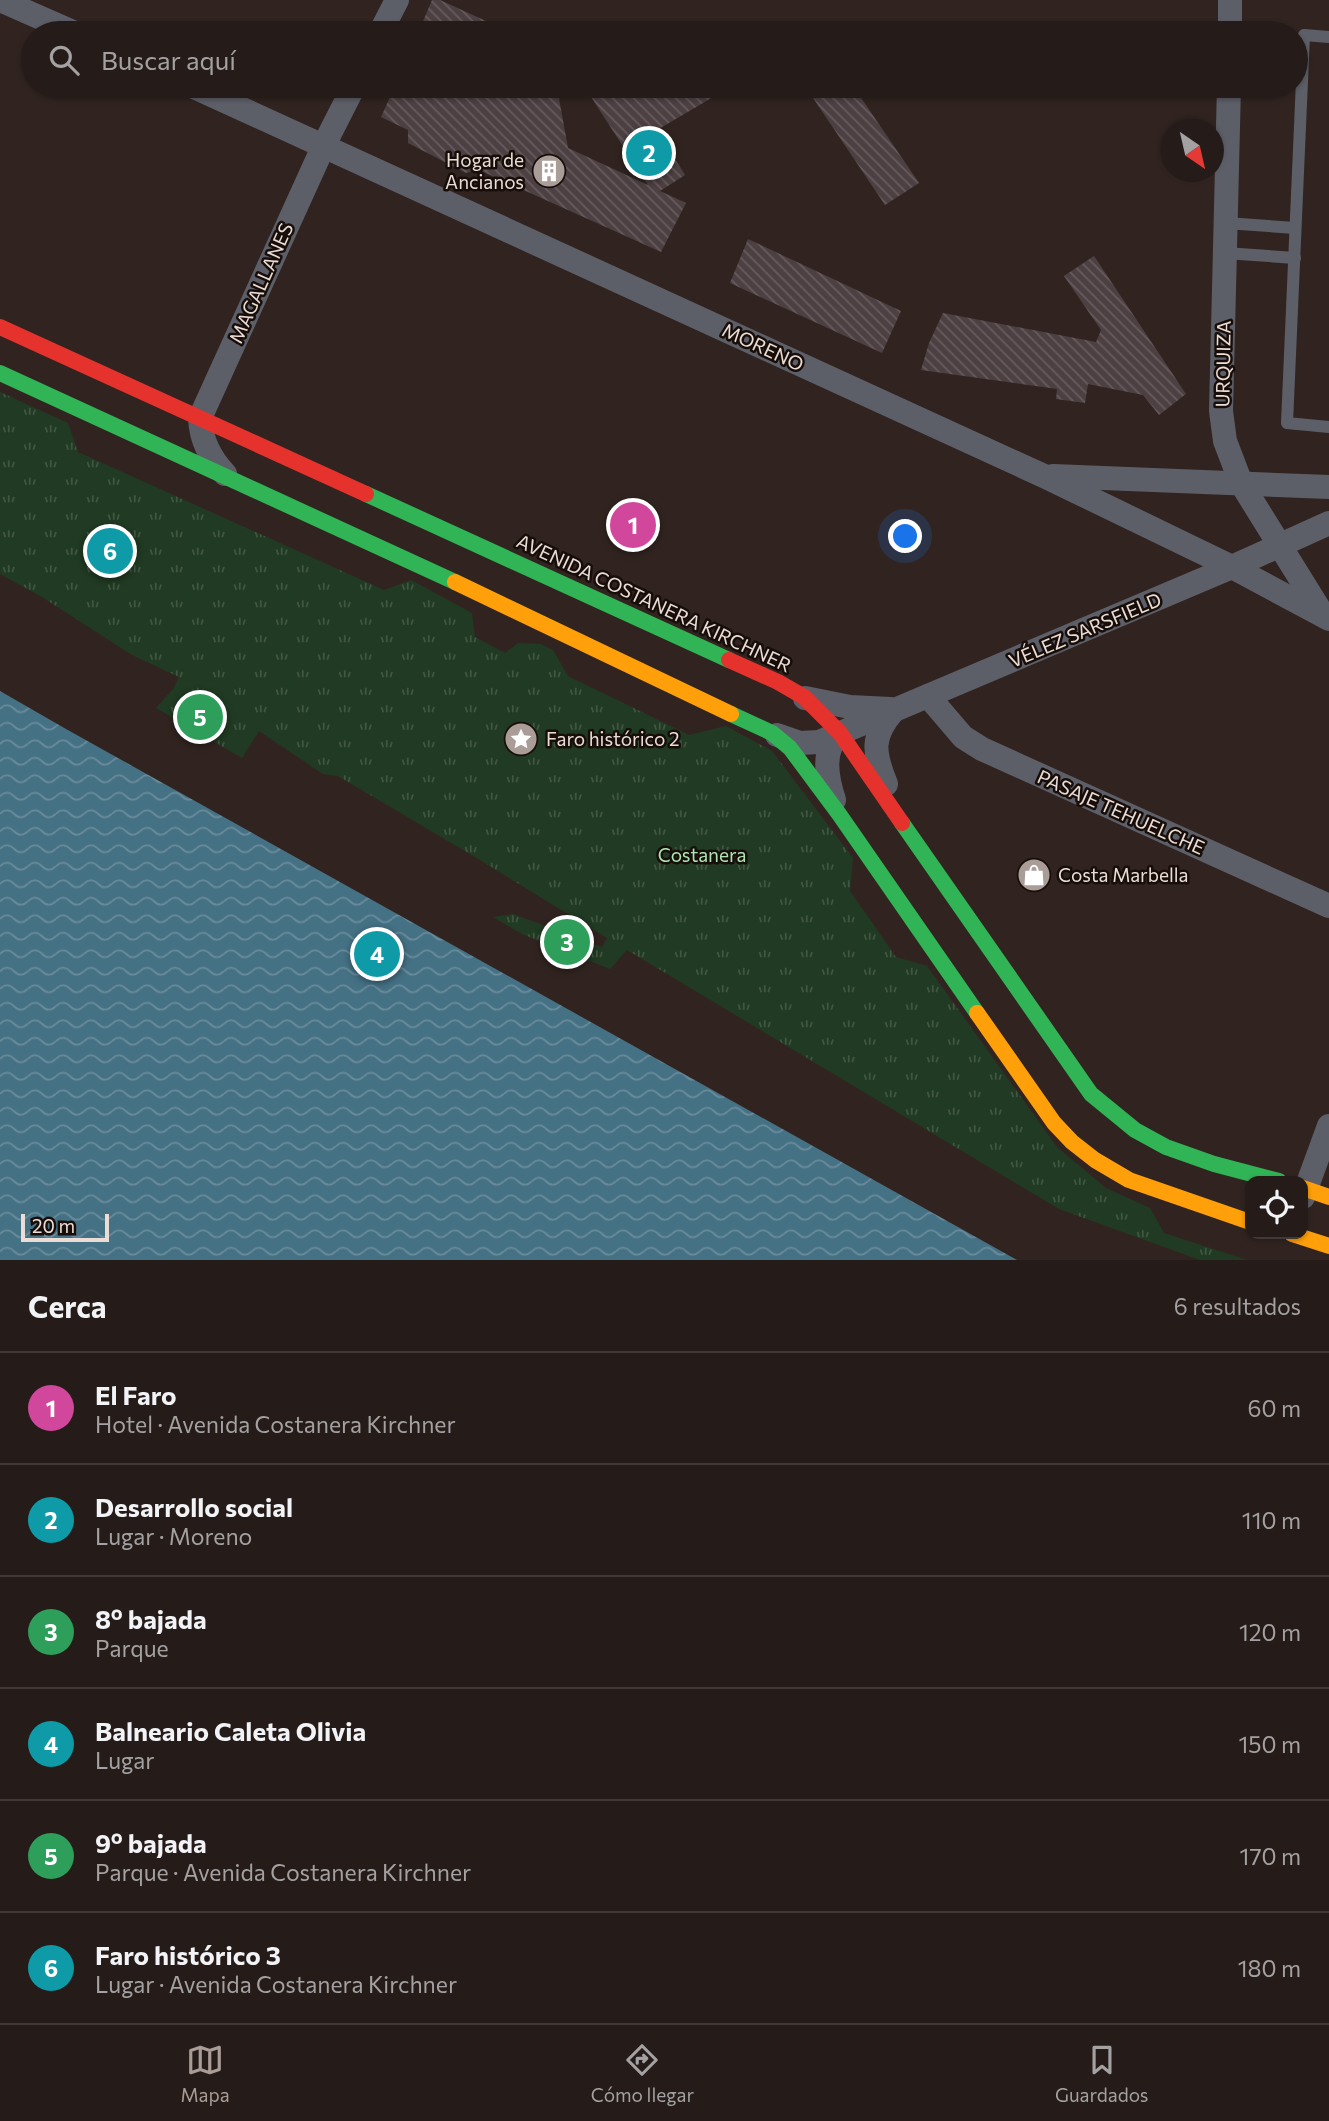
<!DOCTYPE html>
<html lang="es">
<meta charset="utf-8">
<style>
:root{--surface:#251b18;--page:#2d2421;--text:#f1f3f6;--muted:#a3a1a2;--line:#423937;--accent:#aa9c96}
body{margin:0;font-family:Commissioner,sans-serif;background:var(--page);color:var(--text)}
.controls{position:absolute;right:21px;bottom:21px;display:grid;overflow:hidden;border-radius:14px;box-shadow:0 2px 5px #0004}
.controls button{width:63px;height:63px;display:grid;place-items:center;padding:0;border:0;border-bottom:2px solid var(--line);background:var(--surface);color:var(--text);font:35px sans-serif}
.compass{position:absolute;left:1161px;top:119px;width:63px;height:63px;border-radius:50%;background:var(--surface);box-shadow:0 2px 5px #0004;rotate:146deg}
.scale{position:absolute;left:21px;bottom:18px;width:88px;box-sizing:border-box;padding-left:7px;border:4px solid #ebdcd6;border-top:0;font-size:19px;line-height:24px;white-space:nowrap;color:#ebdcd6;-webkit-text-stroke:5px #170e0a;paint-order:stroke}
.you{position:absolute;left:906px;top:537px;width:24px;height:24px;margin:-18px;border:5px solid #fff;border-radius:50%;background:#1a73e8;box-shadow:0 0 0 10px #1a73e833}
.badge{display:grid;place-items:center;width:46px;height:46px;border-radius:50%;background:var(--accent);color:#fff;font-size:23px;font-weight:700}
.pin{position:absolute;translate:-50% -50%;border:4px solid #fff;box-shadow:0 2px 7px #0006}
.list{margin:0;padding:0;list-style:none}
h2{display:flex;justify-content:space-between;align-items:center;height:91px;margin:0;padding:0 28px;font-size:30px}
h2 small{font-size:23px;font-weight:400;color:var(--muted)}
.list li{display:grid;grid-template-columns:46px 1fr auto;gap:21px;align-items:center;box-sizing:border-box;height:112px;padding:0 28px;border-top:2px solid var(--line)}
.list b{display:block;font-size:26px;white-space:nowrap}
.list p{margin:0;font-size:23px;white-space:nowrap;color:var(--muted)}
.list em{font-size:23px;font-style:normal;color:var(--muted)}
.icon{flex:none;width:38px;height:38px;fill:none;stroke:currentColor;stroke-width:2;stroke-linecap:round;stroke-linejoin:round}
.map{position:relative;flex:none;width:1329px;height:1260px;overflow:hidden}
.search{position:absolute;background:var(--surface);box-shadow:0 2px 5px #0004;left:21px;right:21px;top:21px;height:77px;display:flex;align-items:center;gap:18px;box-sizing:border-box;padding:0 24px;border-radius:38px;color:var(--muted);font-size:26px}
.sheet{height:763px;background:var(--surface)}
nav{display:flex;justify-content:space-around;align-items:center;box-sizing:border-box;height:98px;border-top:2px solid var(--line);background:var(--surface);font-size:19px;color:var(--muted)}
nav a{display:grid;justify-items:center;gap:4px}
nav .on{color:var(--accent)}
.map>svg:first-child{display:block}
.park{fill:url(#park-tufts)}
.water{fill:url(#water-waves)}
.building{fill:url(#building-back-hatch)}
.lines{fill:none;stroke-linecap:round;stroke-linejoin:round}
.lane{stroke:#5d5f68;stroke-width:12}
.street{stroke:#5d5f68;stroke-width:24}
.fast{stroke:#30b455;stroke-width:16}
.slow{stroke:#ff9f0a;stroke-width:16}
.jam{stroke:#e5322d;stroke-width:16}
.labels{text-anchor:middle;stroke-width:5;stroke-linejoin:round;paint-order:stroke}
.poi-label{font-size:19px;fill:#ebdcd6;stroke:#170e0a;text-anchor:start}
.street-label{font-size:19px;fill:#ebdcd6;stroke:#170e0a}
.park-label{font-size:19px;fill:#abe6b2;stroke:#170e0a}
</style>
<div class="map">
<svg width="1329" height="1260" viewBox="0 0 1329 1260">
<defs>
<pattern id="park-tufts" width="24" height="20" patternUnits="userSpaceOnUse" patternTransform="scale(1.75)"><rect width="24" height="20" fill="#203a23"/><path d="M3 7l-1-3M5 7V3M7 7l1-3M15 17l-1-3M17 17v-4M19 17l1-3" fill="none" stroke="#415642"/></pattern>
<pattern id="water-waves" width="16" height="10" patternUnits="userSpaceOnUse" patternTransform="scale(1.75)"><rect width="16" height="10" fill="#457185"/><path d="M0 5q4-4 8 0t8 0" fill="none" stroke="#698b9b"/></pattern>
<pattern id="building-back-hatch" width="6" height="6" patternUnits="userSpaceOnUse" patternTransform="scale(1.75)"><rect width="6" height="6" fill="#4d4043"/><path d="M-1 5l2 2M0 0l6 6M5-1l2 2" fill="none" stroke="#675b5d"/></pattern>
</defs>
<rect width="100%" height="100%" fill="#312420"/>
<polygon class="park" points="0,392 68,423 78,452 384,590 411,580 472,613 475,637 505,653 518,643 541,644 553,650 568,676 689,735 726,726 772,751 853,858 850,891 896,957 927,966 1057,1147 1106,1188 1150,1208 1164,1233 1247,1260 1200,1260 1059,1209 627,950 610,969 522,934 493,917 513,914 602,947 607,938 480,860 338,776 323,774 259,731 242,758 156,708 173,689 179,677 132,655 42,597 0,574"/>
<polygon class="water" points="0,691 66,729 1017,1260 0,1260"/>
<g class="building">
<polygon points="432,0 440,0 486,21 481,27 494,33 418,33"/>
<polygon points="725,22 731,33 707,33"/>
<polygon points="395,86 561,86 558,93 568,148 648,185 584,86 630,86 638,98 659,86 732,86 657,130 685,175 660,191 686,203 661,252 477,169 466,173 408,143 408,130 381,117"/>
<polygon points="805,86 853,86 919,183 885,205"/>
<polygon points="748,239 901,311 882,353 730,283"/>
<polygon points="1094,256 1186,394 1159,415 1143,395 1088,384 1085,403 1056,399 1057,389 921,370 929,343 943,313 1096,342 1101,330 1064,276"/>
</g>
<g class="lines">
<g class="lane">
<polyline points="1329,37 1304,35 1287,423 1329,427"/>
<polyline points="1226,223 1295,228"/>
<polyline points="1225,253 1295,258"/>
</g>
<g class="street">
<polyline points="0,0 75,33"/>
<polyline points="380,33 397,0"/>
<polyline points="1230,33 1230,0"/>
<polyline points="192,86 1044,476 1232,567 1329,619"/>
<polyline points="1229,86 1221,411 1225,441 1241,483 1323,615"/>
<path d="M225 474C210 458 201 441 200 418L324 145 354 86"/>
<polyline points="1053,476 1329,487"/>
<polyline points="928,696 963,737 982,749 1329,906"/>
<polyline points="805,698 850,707 890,709"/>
<polyline points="777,735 800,743 819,742 1232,567 1329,523"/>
<path d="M886 784C873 752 871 736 894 710"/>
<path d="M834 800C827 778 821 750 840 733"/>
<polyline points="1303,1197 1329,1126"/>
</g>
<g class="fast">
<polyline points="0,373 455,582"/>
<polyline points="366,494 729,660"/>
<polyline points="731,714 772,733 790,748 839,814 977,1013"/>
<polyline points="902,823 1091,1094 1135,1130 1166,1147 1214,1164 1279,1181"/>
</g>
<g class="slow">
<polyline points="455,582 731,714"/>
<polyline points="977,1013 1054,1123 1072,1142 1095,1160 1129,1180 1250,1222"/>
<polyline points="1303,1188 1329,1197"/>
<polyline points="1292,1234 1329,1246"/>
</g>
<g class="jam">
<polyline points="0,327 366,494"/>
<polyline points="729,660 778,682 804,697 840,733 902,823"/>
</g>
</g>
<defs>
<symbol id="building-disc" viewBox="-11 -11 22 22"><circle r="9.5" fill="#aa9c96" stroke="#170e0a"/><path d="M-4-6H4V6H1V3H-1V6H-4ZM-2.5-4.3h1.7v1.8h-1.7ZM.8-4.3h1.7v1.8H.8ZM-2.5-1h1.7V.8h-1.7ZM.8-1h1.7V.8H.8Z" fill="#fff"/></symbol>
<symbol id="sight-disc" viewBox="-11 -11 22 22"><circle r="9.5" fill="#aa9c96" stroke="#170e0a"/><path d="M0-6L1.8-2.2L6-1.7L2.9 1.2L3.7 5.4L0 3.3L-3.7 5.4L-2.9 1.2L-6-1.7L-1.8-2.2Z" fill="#fff"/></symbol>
<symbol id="shop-disc" viewBox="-11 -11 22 22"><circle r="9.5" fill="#aa9c96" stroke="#170e0a"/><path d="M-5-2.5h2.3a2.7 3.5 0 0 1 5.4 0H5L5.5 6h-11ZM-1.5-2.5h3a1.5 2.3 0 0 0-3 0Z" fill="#fff"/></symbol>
</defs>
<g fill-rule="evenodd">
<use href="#building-disc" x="530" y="152" width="38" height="38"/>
<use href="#sight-disc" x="502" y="720" width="38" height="38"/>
<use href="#shop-disc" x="1015" y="856" width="38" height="38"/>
</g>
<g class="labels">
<g class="poi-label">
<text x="524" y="167" text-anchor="end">Hogar de<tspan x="524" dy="22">Ancianos</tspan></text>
<text x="546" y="746">Faro histórico 2</text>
<text x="1058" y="882">Costa Marbella</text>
</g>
<g class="street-label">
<text transform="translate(261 283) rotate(-66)" y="7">MAGALLANES</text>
<text transform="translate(763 347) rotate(25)" y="7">MORENO</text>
<text transform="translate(1223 364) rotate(-89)" y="7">URQUIZA</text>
<text transform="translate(654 603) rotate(25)" y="7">AVENIDA COSTANERA KIRCHNER</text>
<text transform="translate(1085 630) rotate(-23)" y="7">VÉLEZ SARSFIELD</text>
<text transform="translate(1121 812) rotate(24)" y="7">PASAJE TEHUELCHE</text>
</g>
<g class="park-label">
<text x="702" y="862">Costanera</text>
</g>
</g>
</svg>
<div class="controls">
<button><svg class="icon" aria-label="locate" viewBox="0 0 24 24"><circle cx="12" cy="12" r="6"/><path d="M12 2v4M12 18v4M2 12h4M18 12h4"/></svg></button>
</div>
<svg class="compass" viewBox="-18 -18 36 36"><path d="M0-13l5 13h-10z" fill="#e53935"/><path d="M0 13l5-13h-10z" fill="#a3a1a2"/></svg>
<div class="scale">20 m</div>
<div class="you"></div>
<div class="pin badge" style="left:633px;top:525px;background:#d1479c">1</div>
<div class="pin badge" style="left:649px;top:153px;background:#0f9aa8">2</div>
<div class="pin badge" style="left:567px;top:942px;background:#2e9e5b">3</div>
<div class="pin badge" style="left:377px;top:954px;background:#0f9aa8">4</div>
<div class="pin badge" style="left:200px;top:717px;background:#2e9e5b">5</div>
<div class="pin badge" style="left:110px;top:551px;background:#0f9aa8">6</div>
<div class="search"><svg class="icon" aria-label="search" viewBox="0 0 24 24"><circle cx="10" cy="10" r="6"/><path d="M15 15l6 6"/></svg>Buscar aquí</div>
</div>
<section class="sheet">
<h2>Cerca<small>6 resultados</small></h2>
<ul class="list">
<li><span class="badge" style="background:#d1479c">1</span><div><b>El Faro</b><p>Hotel · Avenida Costanera Kirchner</p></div><em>60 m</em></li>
<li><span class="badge" style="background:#0f9aa8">2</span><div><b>Desarrollo social</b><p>Lugar · Moreno</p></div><em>110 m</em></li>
<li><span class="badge" style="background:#2e9e5b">3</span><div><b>8º bajada</b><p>Parque</p></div><em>120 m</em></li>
<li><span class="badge" style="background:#0f9aa8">4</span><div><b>Balneario Caleta Olivia</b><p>Lugar</p></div><em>150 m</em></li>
<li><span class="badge" style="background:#2e9e5b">5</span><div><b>9º bajada</b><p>Parque · Avenida Costanera Kirchner</p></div><em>170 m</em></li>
<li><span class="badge" style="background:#0f9aa8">6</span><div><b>Faro histórico 3</b><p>Lugar · Avenida Costanera Kirchner</p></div><em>180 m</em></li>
</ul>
</section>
<nav>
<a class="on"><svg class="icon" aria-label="map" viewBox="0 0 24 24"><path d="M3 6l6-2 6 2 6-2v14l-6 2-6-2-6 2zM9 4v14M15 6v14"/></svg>Mapa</a>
<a><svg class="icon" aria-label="directions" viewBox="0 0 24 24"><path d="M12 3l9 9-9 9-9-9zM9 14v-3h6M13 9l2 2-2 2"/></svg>Cómo llegar</a>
<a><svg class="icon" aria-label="saved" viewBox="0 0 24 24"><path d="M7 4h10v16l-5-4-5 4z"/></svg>Guardados</a>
</nav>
